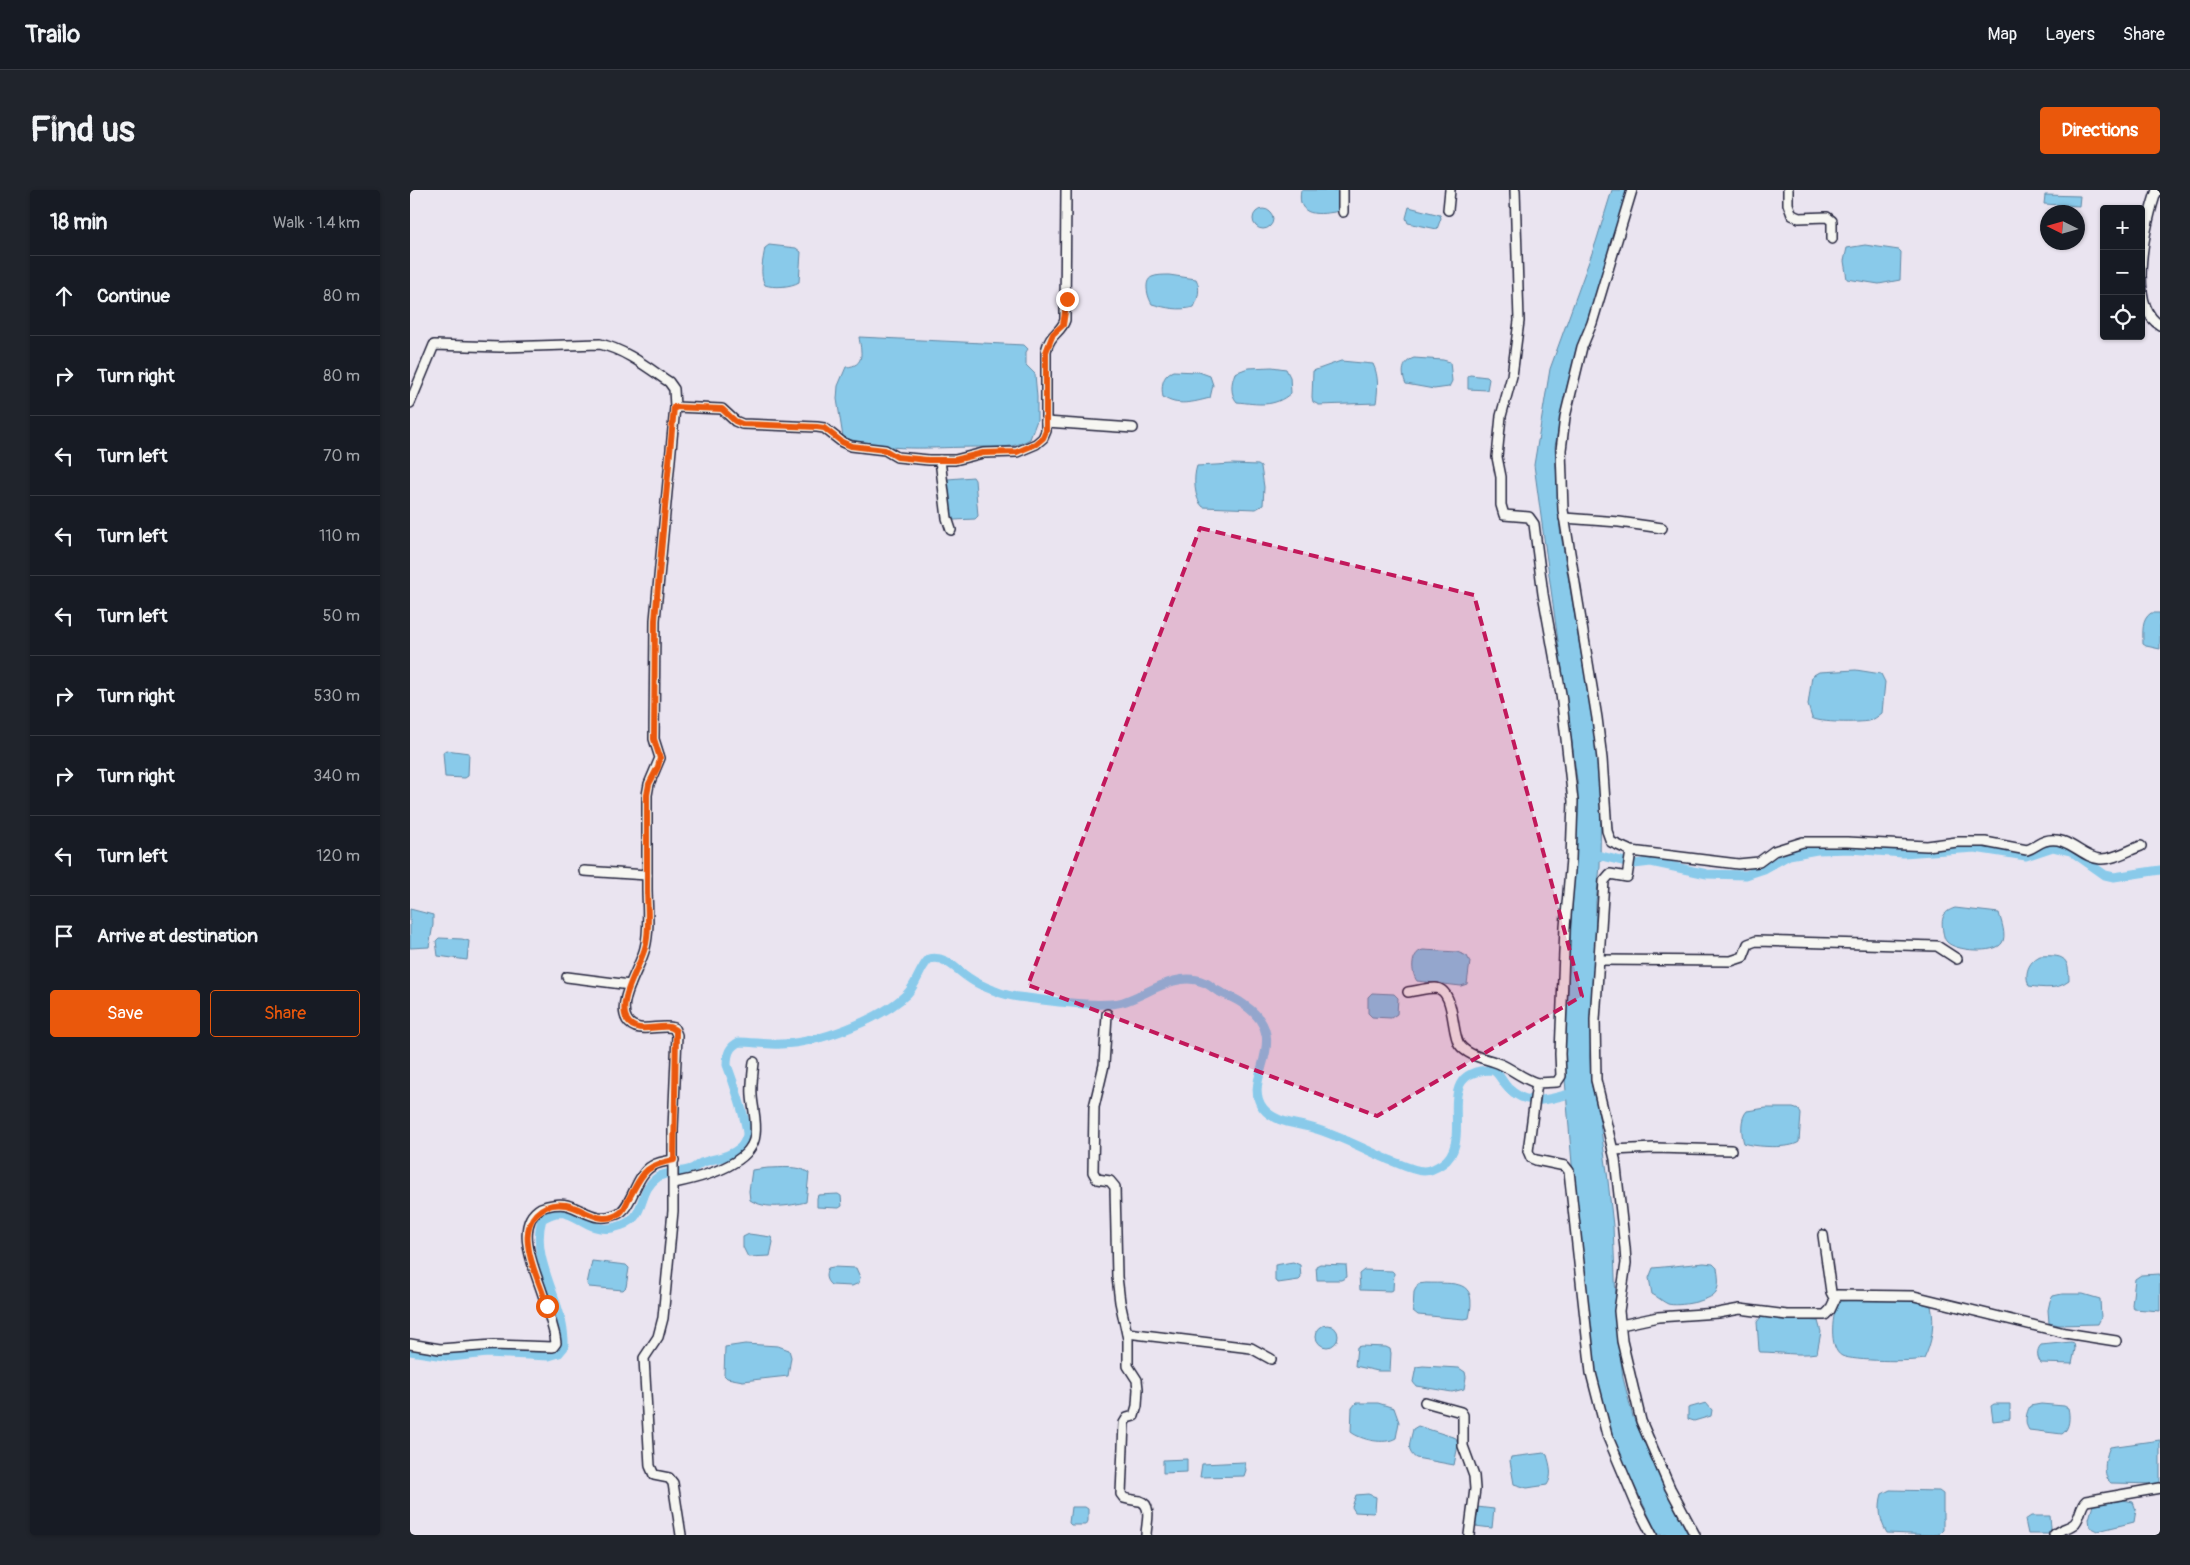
<!DOCTYPE html>
<meta charset="utf-8">
<style>
:root{--surface:#171b24;--page:#20242c;--text:#f1f3f6;--muted:#9ea1a6;--line:#363941;--accent:#ea580c}
body{margin:0;font-family:Pangolin,sans-serif;background:var(--page);color:var(--text)}
.controls{position:absolute;right:15px;top:15px;display:grid;overflow:hidden;border-radius:5px;box-shadow:0 1px 4px #0004}
.controls button{width:45px;height:45px;display:grid;place-items:center;padding:0;border:0;border-bottom:1px solid var(--line);background:var(--surface);color:var(--text);font:25px sans-serif}
.compass{position:absolute;left:1630px;top:15px;width:45px;height:45px;border-radius:50%;background:var(--surface);box-shadow:0 1px 4px #0004;rotate:275deg}
.stop{position:absolute;width:15px;height:15px;margin:-11px;border:4px solid #ea580c;border-radius:50%;background:#fff}
.stop.end{background:#ea580c;border-color:#fff;box-shadow:0 1px 5px #0008}
.list{margin:0;padding:0;list-style:none}
h2{display:flex;justify-content:space-between;align-items:center;height:65px;margin:0;padding:0 20px;font-size:21px}
h2 small{font-size:16px;font-weight:400;color:var(--muted)}
.list li{display:grid;grid-template-columns:32px 1fr auto;gap:15px;align-items:center;box-sizing:border-box;height:80px;padding:0 20px;border-top:1px solid var(--line)}
.list b{display:block;font-size:19px;white-space:nowrap}
.list em{font-size:16px;font-style:normal;color:var(--muted)}
.actions{display:flex;gap:10px;padding:15px 20px}
.actions a{flex:1;padding:11px 0;border:1px solid var(--accent);border-radius:5px;text-align:center;font-size:18px;color:var(--accent)}
.actions .main{background:var(--accent);color:#fff}
.icon{flex:none;width:28px;height:28px;fill:none;stroke:currentColor;stroke-width:2;stroke-linecap:round;stroke-linejoin:round}
.map{position:relative;flex:none;width:1750px;height:1345px;overflow:hidden;border-radius:5px}
header{display:flex;align-items:center;gap:30px;box-sizing:border-box;height:70px;padding:0 25px;background:var(--surface);border-bottom:1px solid var(--line)}
header strong{font-size:24px}
nav{display:flex;gap:28px;margin-inline-start:auto;font-size:18px}
.intro{display:flex;align-items:center;justify-content:space-between;box-sizing:border-box;height:120px;padding:0 30px}
h1{margin:0;font-size:35px}
.button{padding:12px 22px;border-radius:5px;background:var(--accent);color:#fff;font-size:18px;font-weight:700}
main{display:flex;gap:30px;padding:0 30px}
aside{flex:1;background:var(--surface);border-radius:5px;box-shadow:0 1px 4px #0004}
.map>svg:first-child{display:block}
.water{fill:#89caea;stroke:#6087a4}
.lines{fill:none;stroke-linecap:round;stroke-linejoin:round}
.canal{stroke:#89caea;stroke-width:9}
.minor-casing{stroke:#22223b;stroke-width:12}
.minor{stroke:#f6f6f2;stroke-width:9}
.route{stroke:#ea580c;stroke-width:6}
.marked{fill:#c2185b;fill-opacity:0.2;stroke:#c2185b;stroke-width:4;stroke-dasharray:10 6;stroke-linejoin:round}
</style>
<header>
<strong>Trailo</strong>
<nav><a>Map</a><a>Layers</a><a>Share</a></nav>
</header>
<div class="intro"><h1>Find us</h1><a class="button">Directions</a></div>
<main>
<aside>
<h2>18 min<small>Walk · 1.4 km</small></h2>
<ul class="list">
<li><svg class="icon" aria-label="ahead" viewBox="0 0 24 24"><path d="M12 20V5M6 11l6-6 6 6"/></svg><div><b>Continue</b></div><em>80 m</em></li>
<li><svg class="icon" aria-label="right" viewBox="0 0 24 24"><path d="M7 20v-9h11M14 6l5 5-5 5"/></svg><div><b>Turn right</b></div><em>80 m</em></li>
<li><svg class="icon" aria-label="left" viewBox="0 0 24 24"><path d="M17 20v-9H6M10 6l-5 5 5 5"/></svg><div><b>Turn left</b></div><em>70 m</em></li>
<li><svg class="icon" aria-label="left" viewBox="0 0 24 24"><path d="M17 20v-9H6M10 6l-5 5 5 5"/></svg><div><b>Turn left</b></div><em>110 m</em></li>
<li><svg class="icon" aria-label="left" viewBox="0 0 24 24"><path d="M17 20v-9H6M10 6l-5 5 5 5"/></svg><div><b>Turn left</b></div><em>50 m</em></li>
<li><svg class="icon" aria-label="right" viewBox="0 0 24 24"><path d="M7 20v-9h11M14 6l5 5-5 5"/></svg><div><b>Turn right</b></div><em>530 m</em></li>
<li><svg class="icon" aria-label="right" viewBox="0 0 24 24"><path d="M7 20v-9h11M14 6l5 5-5 5"/></svg><div><b>Turn right</b></div><em>340 m</em></li>
<li><svg class="icon" aria-label="left" viewBox="0 0 24 24"><path d="M17 20v-9H6M10 6l-5 5 5 5"/></svg><div><b>Turn left</b></div><em>120 m</em></li>
<li><svg class="icon" aria-label="arrive" viewBox="0 0 24 24"><path d="M6 21V4h12l-3 4 3 4H6"/></svg><div><b>Arrive at destination</b></div></li>
</ul>
<div class="actions"><a class="main">Save</a><a>Share</a></div>
</aside>
<div class="map">
<svg width="1750" height="1345" viewBox="0 0 1750 1345">
<rect width="100%" height="100%" fill="#eae4f0"/>
<filter id="ink" filterUnits="userSpaceOnUse"><feTurbulence type="fractalNoise" baseFrequency=".02" numOctaves="2"/><feDisplacementMap in="SourceGraphic" scale="10" xChannelSelector="R" yChannelSelector="G"/><feConvolveMatrix kernelMatrix="1 2 1 2 8 2 1 2 1" color-interpolation-filters="sRGB"/></filter>
<g filter="url(#ink)">
<g class="water">
<path d="M891 0H930V21C909 25 886 28 891 0Z"/>
<polygon points="1202,0 1221,0 1181,132 1167,164 1157,197 1145,256 1150,339 1171,463 1182,512 1191,586 1190,677 1186,711 1185,788 1180,866 1181,892 1188,919 1197,982 1203,1036 1207,1138 1213,1188 1223,1227 1278,1345 1248,1345 1195,1234 1177,1155 1154,877 1168,597 1124,275 1140,179 1186,52"/>
<polygon points="1635,5 1670,6 1669,16 1634,14"/>
<polygon points="999,17 1030,25 1031,28 1027,39 998,33 996,28"/>
<circle cx="853" cy="29" r="10"/>
<path d="M359 55 386 58 391 62 389 92C381 97 363 98 355 95 349 84 353 70 355 58Z"/>
<polygon points="1455,55 1489,60 1491,62 1490,90 1469,94 1437,89 1434,71 1437,58"/>
<path d="M759 85 786 89C791 98 788 109 784 117 769 121 756 118 742 114 738 108 733 91 742 87 746 85 754 85 759 85Z"/>
<path d="M449 147 614 155 618 159 616 162V175L625 184 627 207V230L620 249C604 259 587 257 568 257 523 257 476 263 433 247L427 209 428 196 436 177C456 176 451 161 449 147Z"/>
<path d="M1004 168 1033 170 1040 172 1042 191 1039 197 1024 199 996 194C991 183 992 172 1004 168Z"/>
<path d="M931 171 963 174C969 186 968 200 966 213L909 215 903 212 902 207 903 181Z"/>
<path d="M862 177 876 179 880 187 881 203C864 218 848 214 827 212 820 204 821 193 825 183L838 178Z"/>
<path d="M763 181 789 182 800 186 803 195 800 208C784 212 767 217 753 207 751 197 752 185 763 181Z"/>
<polygon points="1060,185 1077,187 1079,189 1077,200 1058,199 1058,186"/>
<path d="M823 274 848 275 851 277 854 297 853 315 846 319 793 317C784 309 783 287 787 276Z"/>
<polygon points="563,287 565,290 568,326 565,329 544,330 541,327 538,289"/>
<path d="M1741 423H1750V459L1736 456 1733 454C1733 442 1731 430 1741 423Z"/>
<path d="M1446 480 1471 484 1475 492 1472 523C1468 526 1464 530 1458 531 1449 533 1409 533 1402 528L1398 515 1402 486 1409 482Z"/>
<polygon points="36,560 59,563 58,586 55,588 35,587 33,562"/>
<path d="M1545 718 1589 723C1591 731 1597 746 1592 753 1585 764 1545 761 1537 752 1534 749 1534 746 1533 742 1531 729 1532 722 1545 718Z"/>
<polygon points="0,719 23,725 23,735 19,757 0,758"/>
<polygon points="29,748 52,749 59,751 57,770 28,766 26,751"/>
<path d="M1013 760 1047 762 1057 766 1060 772 1057 794 1051 796 1007 791C1001 783 1000 763 1013 760Z"/>
<path d="M1630 766C1653 765 1659 766 1659 791 1647 800 1634 798 1619 796 1614 784 1618 772 1630 766Z"/>
<polygon points="962,803 984,804 988,808 987,824 981,828 962,827 958,823 958,807"/>
<path d="M1356 918H1383L1389 920 1391 924 1389 952C1380 959 1345 957 1334 953 1331 944 1330 928 1337 921Z"/>
<path d="M358 978C371 978 388 975 399 983L396 1012C379 1016 356 1020 340 1010L339 1001 342 980Z"/>
<polygon points="428,1004 431,1006 432,1016 429,1018 407,1017 407,1008 408,1005"/>
<polygon points="339,1044 361,1047 363,1052 360,1066 338,1067 333,1057 333,1047"/>
<polygon points="182,1071 216,1075 219,1078 216,1097 213,1100 179,1097 177,1094"/>
<polygon points="883,1072 890,1075 891,1088 889,1090 868,1093 865,1091 865,1075"/>
<path d="M1294 1073 1303 1074 1307 1078C1308 1085 1310 1095 1306 1102 1301 1111 1268 1117 1258 1114 1253 1112 1248 1107 1242 1104L1239 1088 1243 1078Z"/>
<polygon points="910,1074 936,1075 937,1087 931,1090 907,1090 906,1076"/>
<path d="M423 1077 446 1078 450 1087 449 1093 442 1096 421 1095C415 1090 415 1084 418 1078Z"/>
<polygon points="954,1080 982,1081 984,1083 983,1100 981,1101 950,1100 949,1084"/>
<polygon points="1750,1084 1750,1121 1724,1119 1722,1115 1725,1089 1731,1085"/>
<path d="M1016 1093C1045 1094 1068 1088 1059 1128L1054 1129 1008 1125 1003 1121 1004 1102 1008 1094Z"/>
<polygon points="1652,1104 1673,1104 1690,1109 1691,1128 1688,1134 1649,1135 1639,1133 1638,1120 1640,1111 1643,1106"/>
<path d="M1462 1109 1505 1110 1521 1116C1525 1134 1522 1153 1514 1169 1501 1172 1443 1171 1432 1166 1418 1159 1422 1122 1429 1111Z"/>
<path d="M1351 1127 1408 1131 1411 1142 1407 1163C1388 1166 1369 1162 1350 1162L1349 1160 1347 1132Z"/>
<circle cx="917" cy="1146" r="11"/>
<path d="M1661 1152 1664 1153 1665 1159 1662 1174 1631 1173C1627 1168 1626 1160 1631 1155Z"/>
<polygon points="335,1154 368,1156 379,1160 381,1167 378,1186 333,1191 317,1188 314,1185 315,1157"/>
<polygon points="951,1156 976,1157 980,1159 981,1163 980,1181 968,1181 945,1176 947,1157"/>
<polygon points="1013,1176 1049,1178 1055,1182 1056,1187 1054,1199 1042,1202 1006,1196 1003,1192 1006,1177"/>
<path d="M946 1213H968L984 1218 989 1232 986 1248C975 1255 951 1250 941 1242L942 1218Z"/>
<polygon points="1296,1213 1302,1220 1301,1226 1284,1231 1278,1229 1278,1218"/>
<polygon points="1584,1214 1600,1214 1600,1229 1583,1231 1581,1216"/>
<path d="M1631 1214 1654 1216 1658 1218C1660 1226 1660 1239 1652 1244L1619 1240C1614 1233 1616 1223 1620 1216Z"/>
<path d="M1008 1236 1046 1248 1048 1255 1044 1275 1006 1268C995 1261 1001 1250 1003 1239Z"/>
<path d="M1750 1250V1294L1701 1293C1692 1286 1695 1267 1700 1257Z"/>
<path d="M1134 1263 1137 1265C1140 1275 1143 1286 1137 1295L1117 1298 1104 1294 1100 1271 1101 1267Z"/>
<polygon points="777,1269 777,1282 753,1283 753,1270"/>
<polygon points="834,1272 836,1280 834,1286 790,1287 792,1274"/>
<path d="M1480 1300 1529 1301 1533 1304V1340L1529 1344 1522 1345 1477 1343C1470 1332 1468 1317 1472 1304Z"/>
<polygon points="958,1304 966,1307 965,1321 963,1323 945,1322 942,1317 946,1305"/>
<polygon points="1713,1310 1723,1312 1726,1320 1724,1332 1688,1341 1680,1337 1679,1329 1683,1315"/>
<polygon points="661,1317 675,1317 678,1319 678,1331 676,1335 661,1335 659,1333"/>
<polygon points="1067,1317 1084,1319 1082,1338 1065,1336"/>
<polygon points="1621,1326 1640,1326 1641,1338 1640,1344 1618,1344 1615,1330"/>
</g>
<g class="lines">
<g class="canal">
<polyline points="1179,663 1224,674 1241,672 1297,684 1336,685 1354,679 1379,665 1407,660 1440,659 1493,663 1565,658 1616,666 1643,657 1661,661 1695,685 1704,687 1750,680"/>
<path d="M0 1161 41 1167 77 1163 139 1166 149 1163 154 1157C156 1113 119 1072 132 1029 162 1009 171 1043 202 1038 241 1031 224 1003 248 987 258 981 271 983 281 979 285 978 287 975 291 973 304 968 318 968 330 958 333 955 336 949 337 945 337 932 322 888 317 875 317 864 319 857 329 852 343 852 357 855 371 854 409 853 470 830 497 804 507 794 509 779 519 769 536 765 546 780 559 788 566 793 575 797 583 800 594 805 605 807 617 808 639 811 693 818 713 812 738 804 767 781 793 792 798 793 801 797 806 800 815 805 825 808 833 814 886 849 830 888 853 918 864 932 883 933 899 937 926 944 952 958 977 969 988 973 1002 981 1014 981 1020 981 1026 978 1032 974 1068 951 1017 879 1083 880 1090 884 1092 892 1098 898 1122 920 1139 907 1166 903"/>
</g>
<defs>
<g id="minor">
<polyline points="933,0 933,22"/>
<polyline points="1105,0 1109,131 1102,186 1091,226 1087,267 1091,287 1091,315 1094,325 1119,327 1124,334 1133,404 1151,504 1163,611 1161,669 1155,737 1150,864 1151,886 1147,892 1127,893 1118,961 1121,968 1126,970 1155,976 1159,981 1181,1183 1197,1245 1227,1316 1242,1345"/>
<polyline points="1222,0 1182,133 1172,157 1155,227 1151,260 1153,320 1187,528 1192,569 1197,641 1201,652 1221,661 1217,687 1200,684 1194,691 1185,830 1186,890 1205,969 1215,1058 1216,1073 1209,1121 1212,1151 1231,1231 1260,1298 1285,1345"/>
<polyline points="1378,0 1378,14 1382,25 1389,28 1417,27 1422,31 1422,49"/>
<path d="M1747 0C1736 30 1716 115 1750 135"/>
<polyline points="1038,20 1040,0"/>
<path d="M0 213 24 155 90 157 190 154C216 160 237 177 259 192L264 199 265 217 245 430 244 549 250 568 239 594 237 605C237 636 237 666 237 697 237 717 240 738 235 758 231 777 206 811 217 830 227 846 250 833 264 838L267 845 263 939V1021L253 1128 248 1147 234 1168 240 1276 244 1285 259 1288 263 1293 271 1345"/>
<path d="M265 217 312 219 325 231 332 234 407 237 414 238 432 252 441 256 475 260 487 267 519 270H545L573 263 607 262 626 254 633 248 636 241V161C640 143 651 143 655 130L656 0"/>
<polyline points="636,232 723,238"/>
<polyline points="530,270 537,328 541,340"/>
<polyline points="1154,328 1209,332 1252,338"/>
<path d="M1221 661 1328 674 1349 672 1364 661 1393 652H1437L1517 656 1547 652H1575L1617 660C1624 658 1628 653 1635 651 1657 644 1672 668 1690 669 1703 670 1719 660 1731 656"/>
<polyline points="174,681 237,685"/>
<polyline points="1189,770 1321,771 1333,767 1338,754 1346,751 1527,756 1547,769"/>
<polyline points="157,787 220,795"/>
<path d="M998 802C1006 801 1016 798 1025 798 1045 799 1041 841 1049 854 1058 867 1076 868 1090 874 1104 880 1111 888 1127 893"/>
<path d="M697 824 694 875 684 917 683 982 687 989 700 991 705 997 707 1087 710 1112 718 1149V1176L727 1190 728 1199 727 1216 724 1226 717 1228 714 1233 711 1304 714 1308C720 1310 725 1310 730 1311 743 1315 736 1335 736 1345"/>
<polyline points="1203,960 1244,958 1321,960"/>
<path d="M264 993C289 988 342 975 345 945 347 932 343 919 342 906 341 895 343 883 344 872"/>
<polyline points="1413,1045 1421,1102 1424,1108"/>
<polyline points="1211,1135 1248,1127 1308,1123 1330,1119 1377,1125 1415,1125 1420,1120 1427,1105 1504,1106 1655,1143 1706,1151"/>
<polyline points="717,1143 841,1158 861,1169"/>
<path d="M0 1154 30 1159 83 1155 143 1157 146 1153 145 1146C141 1131 137 1116 132 1102 125 1080 103 1034 131 1018 138 1015 150 1013 157 1015 177 1021 185 1033 207 1024 222 1019 225 985 242 976 248 972 256 971 264 970"/>
<polyline points="1015,1212 1051,1222 1053,1225 1053,1256 1064,1286 1065,1299 1059,1345"/>
<path d="M1644 1345C1650 1338 1659 1339 1665 1333 1671 1326 1670 1316 1676 1311L1750 1298"/>
</g>
</defs>
<use href="#minor" class="minor-casing"/>
<use href="#minor" class="minor"/>
</g>
</g>
<g class="lines" filter="url(#ink)">
<path class="route" d="M137 1116C131 1095 120 1076 118 1054 115 1030 130 1011 156 1015 174 1018 191 1037 210 1023 214 1020 216 1015 218 1010 233 984 232 976 264 970L266 841C256 829 228 848 217 830 206 810 232 775 236 754 240 735 237 716 237 697 237 666 237 636 237 605L239 594 248 577 250 568 244 549 245 430 264 217 312 219 325 231 332 234 407 237 414 238 432 252 441 256 475 260 487 267 518 270H545L573 263 607 262 626 254 633 248 636 241V162L643 144 653 135 657 109"/>
</g>
<path class="marked" d="M790 338 1064 405 1172 806 967 926 618 795Z"/>
</svg>
<div class="controls">
<button>+</button>
<button>−</button>
<button><svg class="icon" aria-label="locate" viewBox="0 0 24 24"><circle cx="12" cy="12" r="6"/><path d="M12 2v4M12 18v4M2 12h4M18 12h4"/></svg></button>
</div>
<svg class="compass" viewBox="-18 -18 36 36"><path d="M0-13l5 13h-10z" fill="#e53935"/><path d="M0 13l5-13h-10z" fill="#9ea1a6"/></svg>
<div class="stop" style="left:137px;top:1116px"></div>
<div class="stop end" style="left:657px;top:109px"></div>
</div>
</main>
